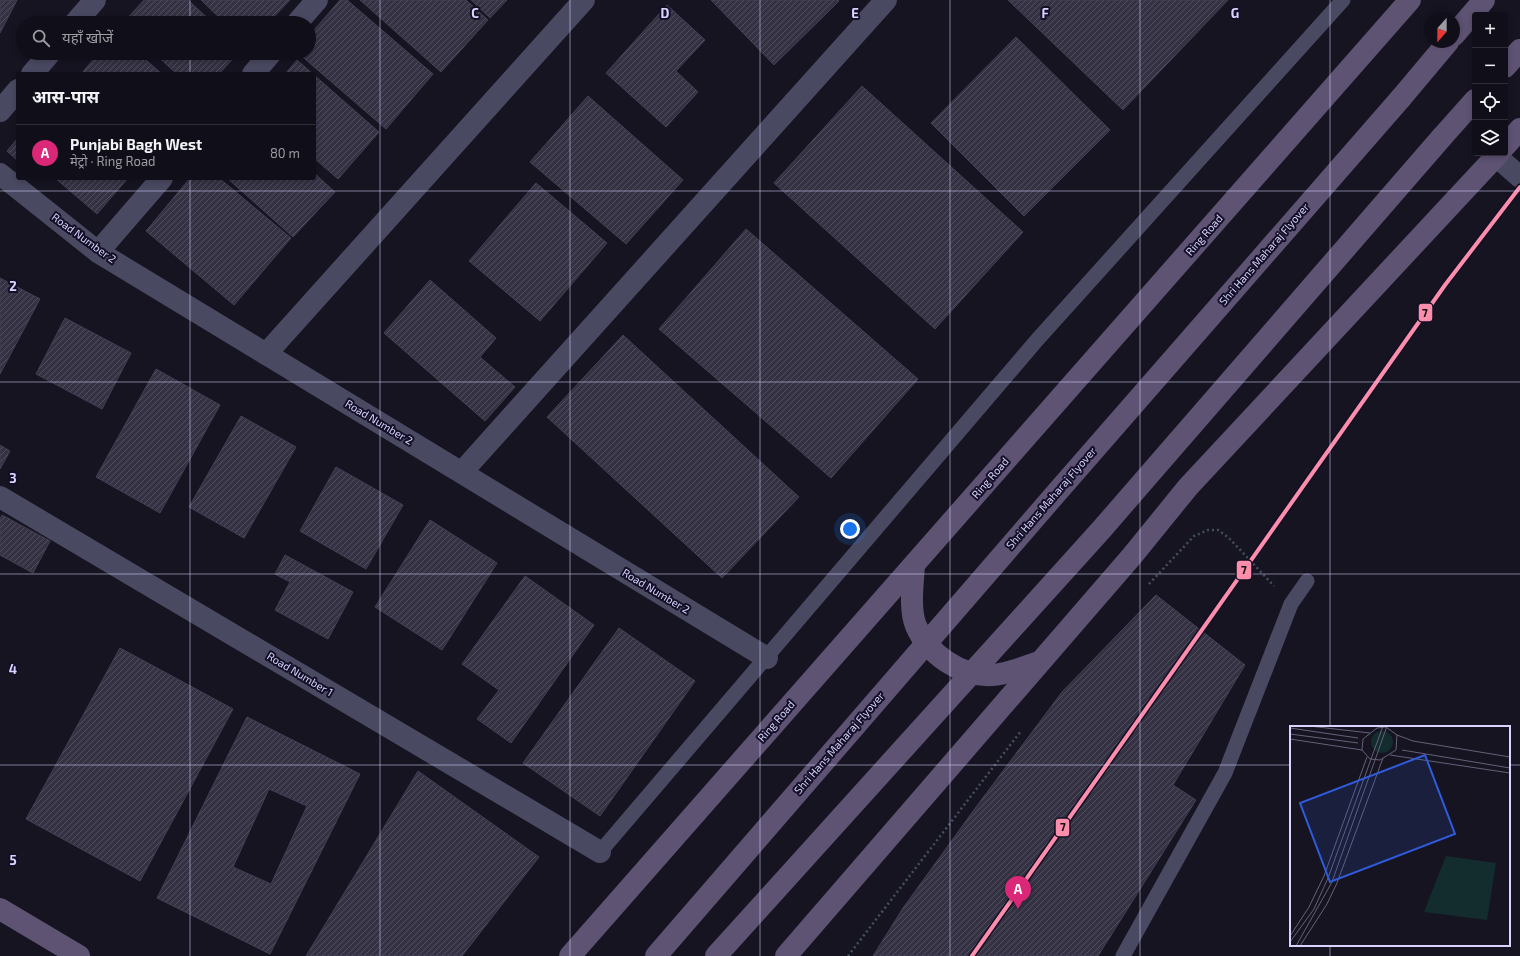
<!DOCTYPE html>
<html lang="hi">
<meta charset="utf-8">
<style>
:root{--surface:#100f19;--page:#191822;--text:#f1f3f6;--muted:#9c9ca2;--line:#302f38;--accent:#db2777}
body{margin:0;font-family:"Exo 2","Noto Sans Devanagari",sans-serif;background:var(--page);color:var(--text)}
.controls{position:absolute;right:12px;top:12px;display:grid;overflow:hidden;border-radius:4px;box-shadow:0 2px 6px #0003}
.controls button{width:36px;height:36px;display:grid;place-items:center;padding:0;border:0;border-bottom:1px solid var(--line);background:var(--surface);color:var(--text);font:20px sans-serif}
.compass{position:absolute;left:1424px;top:12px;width:36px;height:36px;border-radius:50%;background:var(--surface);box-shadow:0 2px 6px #0003;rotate:201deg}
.you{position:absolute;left:850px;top:529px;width:14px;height:14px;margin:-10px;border:3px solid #fff;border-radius:50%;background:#1a73e8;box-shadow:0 0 0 6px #1a73e833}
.badge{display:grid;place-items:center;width:26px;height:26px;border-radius:50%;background:var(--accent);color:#fff;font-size:13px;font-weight:700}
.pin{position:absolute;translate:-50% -33px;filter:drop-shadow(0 1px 2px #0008)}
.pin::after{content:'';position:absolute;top:21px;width:14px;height:12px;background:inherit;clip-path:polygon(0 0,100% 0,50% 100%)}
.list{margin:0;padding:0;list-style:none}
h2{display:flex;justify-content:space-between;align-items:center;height:52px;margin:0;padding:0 16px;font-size:17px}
h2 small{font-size:13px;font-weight:400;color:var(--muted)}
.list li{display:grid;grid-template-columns:26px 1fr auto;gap:12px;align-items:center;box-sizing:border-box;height:56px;padding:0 16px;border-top:1px solid var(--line)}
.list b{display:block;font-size:15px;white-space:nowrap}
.list p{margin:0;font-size:13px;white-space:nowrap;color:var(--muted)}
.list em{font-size:13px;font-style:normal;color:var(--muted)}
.icon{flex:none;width:22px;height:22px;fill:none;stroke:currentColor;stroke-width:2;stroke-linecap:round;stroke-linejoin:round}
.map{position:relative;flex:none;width:1520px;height:956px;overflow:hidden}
.search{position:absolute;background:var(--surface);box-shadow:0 2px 6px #0003;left:16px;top:16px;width:300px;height:44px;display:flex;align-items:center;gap:10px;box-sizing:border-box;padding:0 14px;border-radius:22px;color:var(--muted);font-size:15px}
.panel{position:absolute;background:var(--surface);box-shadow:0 2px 6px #0003;left:16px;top:72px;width:300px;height:108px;border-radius:4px}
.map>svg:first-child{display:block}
.building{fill:url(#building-hatch);stroke:#433f54;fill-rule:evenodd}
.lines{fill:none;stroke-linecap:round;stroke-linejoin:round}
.path{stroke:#44505f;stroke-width:2.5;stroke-dasharray:2 3;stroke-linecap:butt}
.service{stroke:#4a4962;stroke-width:15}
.minor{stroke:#4a4962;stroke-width:22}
.primary{stroke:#5e5373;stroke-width:22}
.primary-bridge{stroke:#5e5373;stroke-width:22}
.metro-1-casing{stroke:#130f26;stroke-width:7}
.metro-1{stroke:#fc8eac;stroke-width:4}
.grid{fill:none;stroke:#d9d4ff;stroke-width:1;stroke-opacity:0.55}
.labels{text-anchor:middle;stroke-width:4;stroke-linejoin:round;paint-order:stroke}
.street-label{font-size:11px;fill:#d9d4ff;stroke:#130f26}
.inset-road{fill:none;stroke:#64617a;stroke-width:1}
.view{fill:#305bdc;fill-opacity:0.15;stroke:#305bdc;stroke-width:2}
.inset-edge{fill:none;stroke:#d9d4ff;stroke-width:2}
.grid-label{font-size:13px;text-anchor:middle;font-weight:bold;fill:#d9d4ff;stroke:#130f26;stroke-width:4;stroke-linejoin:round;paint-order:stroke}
.line-badge{stroke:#130f26;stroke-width:1.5}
.pale-badge-label{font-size:11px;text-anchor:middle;font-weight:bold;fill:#111}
</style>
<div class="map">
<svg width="1520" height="956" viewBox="0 0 1520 956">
<defs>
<pattern id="building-hatch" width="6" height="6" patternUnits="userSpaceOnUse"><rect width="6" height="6" fill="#343243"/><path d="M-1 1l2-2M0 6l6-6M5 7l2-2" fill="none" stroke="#514f5f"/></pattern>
</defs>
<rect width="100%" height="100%" fill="#161421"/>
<g class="building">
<polygon points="0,0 17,0 0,33"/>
<polygon points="144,0 188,0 213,23 123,23"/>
<polygon points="201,0 290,0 268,23 225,23"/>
<polygon points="340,0 347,0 433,74 386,129 298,53 309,53 309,36"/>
<polygon points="360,0 466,0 488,20 441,72"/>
<polygon points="471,0 507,0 490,18"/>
<polygon points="711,0 838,0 839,1 774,65"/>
<polygon points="1008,0 1228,0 1123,110"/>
<polygon points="667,5 705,40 676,71 698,92 666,127 606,73"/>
<polygon points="1016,37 1110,130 1024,216 931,123"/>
<polygon points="99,53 138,53 162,74 81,74"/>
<polygon points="154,53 238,53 219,74 177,74"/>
<polygon points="297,60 313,74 285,74"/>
<polygon points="314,75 379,132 338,179 314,158"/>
<polygon points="862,86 1023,232 935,329 774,183"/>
<polygon points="588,96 683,180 626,244 530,162"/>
<polygon points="18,138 18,161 7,151"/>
<polygon points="314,173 335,192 293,237 227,178 314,178"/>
<polygon points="55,178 128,178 97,214"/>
<polygon points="190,178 219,178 291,238 234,305 146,231"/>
<polygon points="536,183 607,243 540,321 469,261"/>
<polygon points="746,229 918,379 831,478 659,329"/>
<polygon points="0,278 40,299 0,374"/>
<polygon points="430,280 496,338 480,357 515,387 485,421 384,333"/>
<polygon points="65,318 131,353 102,409 36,374"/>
<polygon points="623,335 799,497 722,578 547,417"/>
<polygon points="156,369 220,405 160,513 96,477"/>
<polygon points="241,416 296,447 244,538 189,507"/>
<polygon points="0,445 10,451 0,469"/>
<polygon points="336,467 403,505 366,569 300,531"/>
<polygon points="2,515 50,541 33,573 0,555 0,519"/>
<polygon points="430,520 497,563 442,650 375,607"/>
<polygon points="285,555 353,592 328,639 275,610 290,582 275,574"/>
<polygon points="525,576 594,625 511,743 477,719 499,690 462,664"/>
<polygon points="1156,595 1245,665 1173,785 1196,800 1098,956 873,956 903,908 976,807 1062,692"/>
<polygon points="619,628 695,681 600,816 523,763"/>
<polygon points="120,648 233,709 140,881 26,819"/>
<path d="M247 717 360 774 270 954 157 898ZM269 789 307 806 271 884 233 867Z"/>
<polygon points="418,771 539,857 462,956 306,956"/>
</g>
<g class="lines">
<g class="path">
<polyline points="1149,584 1194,536 1208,530 1218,530 1229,538 1274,586"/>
<polyline points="848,956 1021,731"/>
</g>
<g class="service">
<polyline points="600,852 1037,340 1343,0"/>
<polyline points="1123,956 1225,773 1291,604 1307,581"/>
</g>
<g class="minor">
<polyline points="75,23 95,0"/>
<polyline points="297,23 317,0"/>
<polyline points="32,74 50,53"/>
<polyline points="253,74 271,53"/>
<polyline points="0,111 18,90"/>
<polyline points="1496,156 1520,177"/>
<polyline points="0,174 98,252 767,658"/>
<polyline points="98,252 162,178"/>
<polyline points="266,354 584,0"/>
<polyline points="462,472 886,0"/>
<polyline points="0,497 600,852"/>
</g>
<g class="primary">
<polyline points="1454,35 1484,0"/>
<polyline points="1505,67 1520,50"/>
<polyline points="1401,98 1448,42"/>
<polyline points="1442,137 1475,100"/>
<polyline points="1505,146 1520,129"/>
<path d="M914 565C913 583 909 609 916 626 928 654 961 677 992 675 1008 674 1024 667 1039 662"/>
<polyline points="0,909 79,956"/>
<polyline points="570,956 1410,0"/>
<polyline points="786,956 1132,556 1188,487 1499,153"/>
</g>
<g class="primary-bridge">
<polyline points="656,956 1052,498 1401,98"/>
<polyline points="716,956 1101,530 1442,137"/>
</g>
<defs>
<polyline id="metro-1" points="972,956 1445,285 1520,187"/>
</defs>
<use href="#metro-1" class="metro-1-casing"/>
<use href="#metro-1" class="metro-1"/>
</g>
<path class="grid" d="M190 0V23M380 0V956M570 0V956M760 0V956M950 0V956M1140 0V956M1330 0V727M190 53V74M190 178V956M0 191H1520M0 382H1520M0 574H1520M0 765H1291M1509 765H1520M1330 945V956"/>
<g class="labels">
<g class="street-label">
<text transform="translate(1204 235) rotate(-49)" y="4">Ring Road</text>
<text transform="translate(84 238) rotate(36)" y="4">Road Number 2</text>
<text transform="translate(1264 254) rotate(-49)" y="4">Shri Hans Maharaj Flyover</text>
<text transform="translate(379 422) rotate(31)" y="4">Road Number 2</text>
<text transform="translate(990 478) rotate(-49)" y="4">Ring Road</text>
<text transform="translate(1051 498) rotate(-49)" y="4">Shri Hans Maharaj Flyover</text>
<text transform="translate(656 591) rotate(31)" y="4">Road Number 2</text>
<text transform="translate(300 674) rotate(31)" y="4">Road Number 1</text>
<text transform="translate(776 721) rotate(-49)" y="4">Ring Road</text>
<text transform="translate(839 743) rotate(-49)" y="4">Shri Hans Maharaj Flyover</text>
</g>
</g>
<g transform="translate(1290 726)">
<rect width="220" height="220" fill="#161421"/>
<path d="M156 130 206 137 197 194 134 186Z" fill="#132c2d"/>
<path d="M81 16a11 11 0 1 1 22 0a11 11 0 1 1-22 0Z" fill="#132c2d"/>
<path class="inset-road" d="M19 0 80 7M96 1 107 9 106 24 90 34 80 33 72 24 73 13 87 2ZM0 2 68 12M0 8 68 17M107 9 123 15 220 31M0 13 72 24M112 24 220 42M100 29 220 47M0 210 19 181 34 150 77 31M0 216 24 183 38 152 93 0M6 220 42 156 97 0M10 220 37 178 47 157 93 32"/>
<path class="view" d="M135 29 165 108 40 156 10 77Z"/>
<rect width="220" height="220" class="inset-edge"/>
</g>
<g class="grid-label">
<text x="475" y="18">C</text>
<text x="665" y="18">D</text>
<text x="855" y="18">E</text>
<text x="1045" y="18">F</text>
<text x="1235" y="18">G</text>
<text x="13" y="291">2</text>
<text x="13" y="483">3</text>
<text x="13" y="674">4</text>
<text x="13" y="865">5</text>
</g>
<g class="line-badge">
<rect x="1418" y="303" width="15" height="19" rx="4" fill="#fc8eac"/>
<rect x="1236" y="560" width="16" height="20" rx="4" fill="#fc8eac"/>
<rect x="1055" y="818" width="15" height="19" rx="4" fill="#fc8eac"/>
</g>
<g class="pale-badge-label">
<text x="1425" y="317">7</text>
<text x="1244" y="574">7</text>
<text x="1063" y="831">7</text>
</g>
</svg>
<div class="controls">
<button>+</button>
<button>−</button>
<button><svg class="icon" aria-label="locate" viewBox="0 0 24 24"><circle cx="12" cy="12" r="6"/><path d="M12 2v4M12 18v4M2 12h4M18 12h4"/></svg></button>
<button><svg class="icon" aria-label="layers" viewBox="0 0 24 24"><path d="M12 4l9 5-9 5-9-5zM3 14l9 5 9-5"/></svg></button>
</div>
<svg class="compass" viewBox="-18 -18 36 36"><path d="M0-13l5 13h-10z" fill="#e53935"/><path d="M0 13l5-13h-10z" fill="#9c9ca2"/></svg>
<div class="you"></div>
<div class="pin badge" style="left:1018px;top:909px">A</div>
<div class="search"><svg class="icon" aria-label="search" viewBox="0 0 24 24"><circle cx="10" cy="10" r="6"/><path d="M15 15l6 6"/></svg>यहाँ खोजें</div>
<section class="panel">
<h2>आस-पास<small></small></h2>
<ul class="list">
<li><span class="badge">A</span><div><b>Punjabi Bagh West</b><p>मेट्रो · Ring Road</p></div><em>80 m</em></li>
</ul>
</section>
</div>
